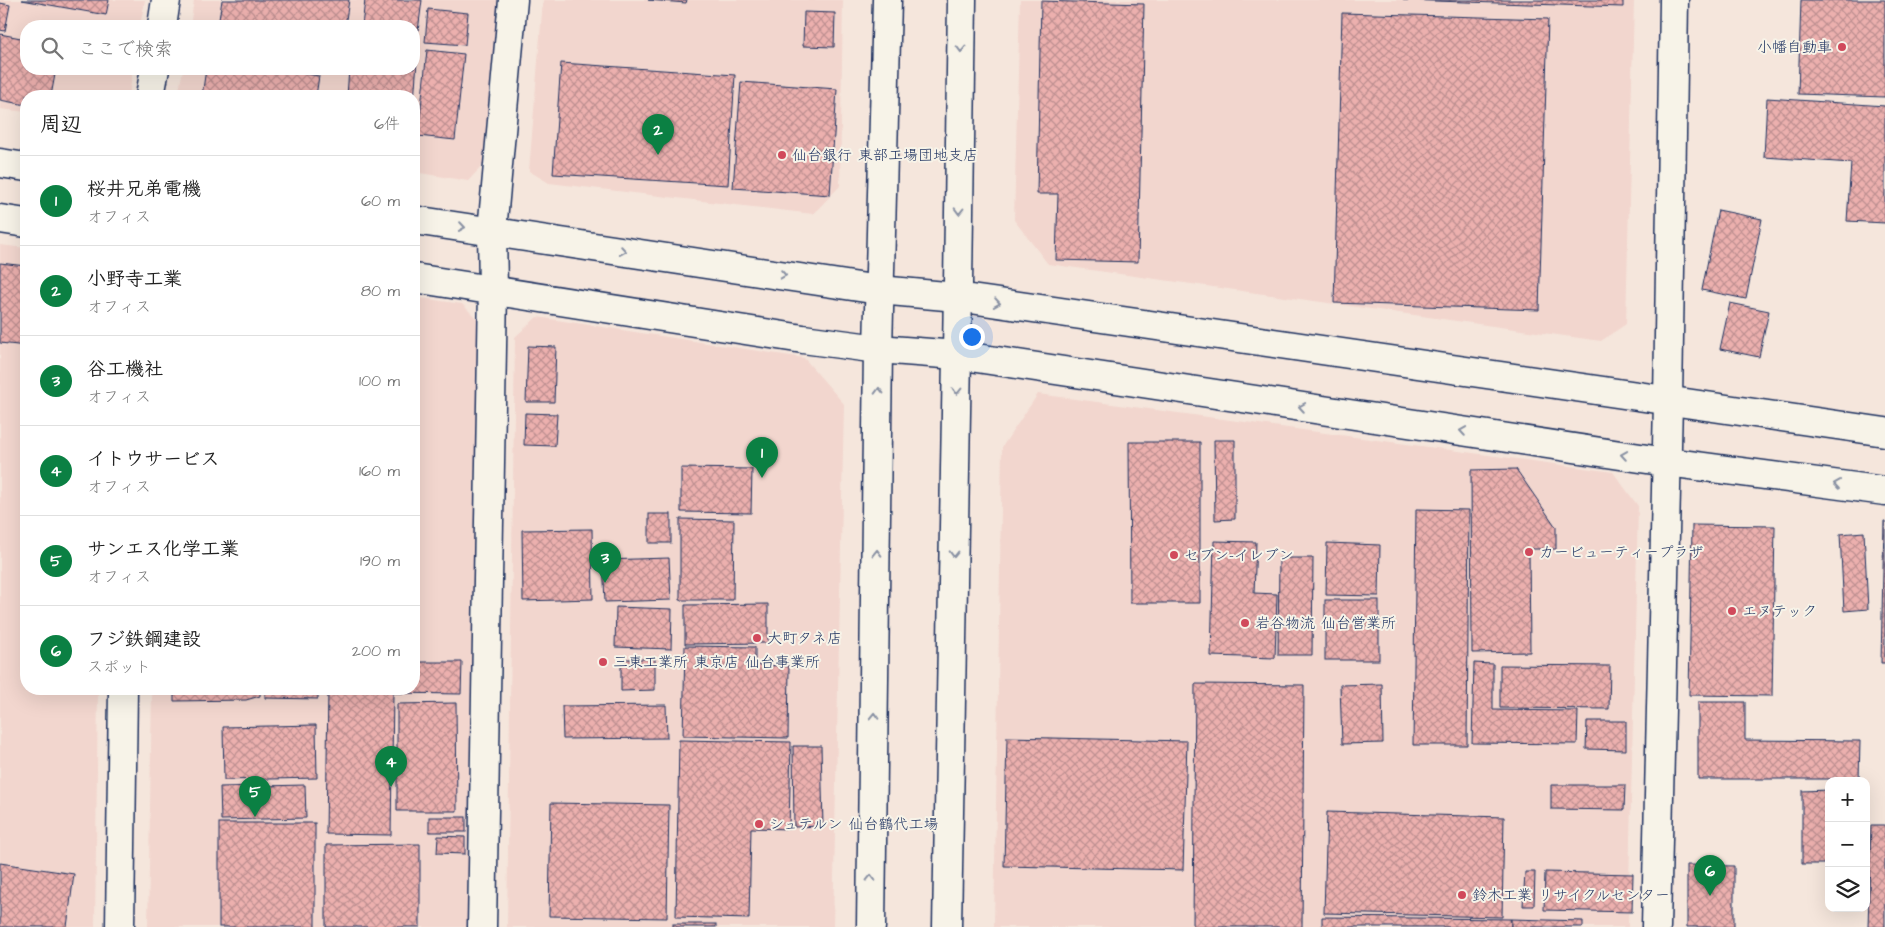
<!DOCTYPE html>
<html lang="ja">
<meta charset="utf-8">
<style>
:root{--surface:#fff;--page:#f6f6f6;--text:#222;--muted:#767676;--line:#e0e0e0;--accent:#0b8043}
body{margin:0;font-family:"Architects Daughter","Klee One",sans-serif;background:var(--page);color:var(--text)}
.controls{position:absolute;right:15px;bottom:15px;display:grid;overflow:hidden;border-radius:10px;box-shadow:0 5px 20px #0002}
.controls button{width:45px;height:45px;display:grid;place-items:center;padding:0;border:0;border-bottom:1px solid var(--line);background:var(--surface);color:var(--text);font:25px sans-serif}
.you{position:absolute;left:971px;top:336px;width:18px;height:18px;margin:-12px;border:4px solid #fff;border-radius:50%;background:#1a73e8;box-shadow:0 0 0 8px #1a73e833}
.badge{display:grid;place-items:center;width:32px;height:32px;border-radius:50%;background:var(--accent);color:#fff;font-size:16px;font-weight:700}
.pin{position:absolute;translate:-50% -41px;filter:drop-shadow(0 1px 2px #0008)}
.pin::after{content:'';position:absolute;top:26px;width:18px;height:15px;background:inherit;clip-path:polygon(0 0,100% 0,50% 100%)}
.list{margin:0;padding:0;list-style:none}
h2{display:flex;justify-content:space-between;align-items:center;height:65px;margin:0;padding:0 20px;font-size:21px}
h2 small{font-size:16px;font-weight:400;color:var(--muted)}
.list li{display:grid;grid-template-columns:32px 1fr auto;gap:15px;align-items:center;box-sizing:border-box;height:90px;padding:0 20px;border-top:1px solid var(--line)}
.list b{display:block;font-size:19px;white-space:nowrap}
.list p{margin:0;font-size:16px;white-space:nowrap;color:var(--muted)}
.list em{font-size:16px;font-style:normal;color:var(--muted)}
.icon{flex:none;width:28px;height:28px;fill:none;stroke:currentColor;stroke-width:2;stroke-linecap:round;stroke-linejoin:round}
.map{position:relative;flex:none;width:1885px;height:927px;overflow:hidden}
.search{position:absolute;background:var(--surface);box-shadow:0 5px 20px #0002;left:20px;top:20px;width:400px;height:55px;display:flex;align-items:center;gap:12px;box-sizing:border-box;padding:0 18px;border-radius:20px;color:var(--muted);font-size:19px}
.panel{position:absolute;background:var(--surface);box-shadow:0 5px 20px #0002;left:20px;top:90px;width:400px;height:605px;border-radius:20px}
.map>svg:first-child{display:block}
.built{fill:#f2d6ce}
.building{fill:url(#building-cross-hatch);stroke:#1b2f5e}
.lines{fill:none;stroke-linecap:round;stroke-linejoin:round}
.minor-casing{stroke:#1b2f5e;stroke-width:31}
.minor{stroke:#f7f3e8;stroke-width:28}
.oneway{stroke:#8991a3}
.poi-dot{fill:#d1495b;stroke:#f7f3e8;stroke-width:2}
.labels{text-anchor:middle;stroke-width:4;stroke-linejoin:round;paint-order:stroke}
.poi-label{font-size:15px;fill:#1b2f5e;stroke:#f7f3e8;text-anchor:start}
</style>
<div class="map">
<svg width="1885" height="927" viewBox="0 0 1885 927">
<defs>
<pattern id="building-cross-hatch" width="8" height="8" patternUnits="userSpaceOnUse" patternTransform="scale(1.25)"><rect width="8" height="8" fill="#ecb0ae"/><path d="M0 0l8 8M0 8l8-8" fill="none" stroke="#be9091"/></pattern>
</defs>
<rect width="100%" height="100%" fill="#f5e6dc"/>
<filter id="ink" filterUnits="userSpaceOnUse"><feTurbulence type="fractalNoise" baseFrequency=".02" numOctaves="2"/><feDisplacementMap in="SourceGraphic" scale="10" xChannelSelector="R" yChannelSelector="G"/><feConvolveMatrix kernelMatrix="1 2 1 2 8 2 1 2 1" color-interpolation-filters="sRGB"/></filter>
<g filter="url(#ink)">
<g class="built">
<polygon points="0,0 145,0 140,26 26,26 26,69 133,69 129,96 26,96 26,112 0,109"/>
<polygon points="194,0 498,0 483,165 468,181 414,172 414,96 178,96 183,69 414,69 414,26 190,26"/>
<polygon points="543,0 843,0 840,186 813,214 549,183 529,171"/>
<polygon points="1020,0 1634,0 1626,324 1601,341 1048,264 1014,220"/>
<polygon points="0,245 26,248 26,689 98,689 95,927 0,927"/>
<polygon points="414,297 462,304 480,322 468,927 148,927 152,689 414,689"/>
<polygon points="537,317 804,358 844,404 833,927 507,927 515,337"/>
<polygon points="1038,394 1613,472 1638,506 1628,927 994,927 1002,447"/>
</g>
<g class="building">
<polygon points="22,0 109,0 106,15"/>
<polygon points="222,0 349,0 345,26 218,26"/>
<polygon points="365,0 422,0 417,39 414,38 414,26 362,26"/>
<polygon points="648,0 687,0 686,3"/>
<polygon points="1403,0 1623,0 1623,7"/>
<polygon points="1801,0 1885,0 1885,97 1798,94"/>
<polygon points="1041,1 1144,4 1138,262 1056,260 1058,194 1037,194"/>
<polygon points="0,3 10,5 5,31 0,30"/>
<polygon points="428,9 468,13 465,45 425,42"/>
<polygon points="804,12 835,13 834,47 803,46"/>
<polygon points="1342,13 1548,19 1539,310 1334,303"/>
<polygon points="0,34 26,39 26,69 56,69 51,96 26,96 26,105 0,100"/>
<polygon points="414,47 418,48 414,101 414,96 347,96 349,69 414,69"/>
<polygon points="427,50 464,54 455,140 418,136"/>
<polygon points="561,63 735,75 728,185 553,174"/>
<polygon points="206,69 276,69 319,76 316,96 202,96"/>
<polygon points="741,82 837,89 830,195 733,188"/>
<polygon points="1767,98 1885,106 1885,223 1847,221 1851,163 1764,157"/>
<polygon points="1718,210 1762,219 1746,299 1702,290"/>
<polygon points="0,263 26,266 26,346 0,343"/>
<polygon points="1730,303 1769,311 1759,357 1720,349"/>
<polygon points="528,346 556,347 554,402 526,402"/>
<polygon points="525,413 557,414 555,446 524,445"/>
<polygon points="1214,440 1235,440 1235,519 1215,520"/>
<polygon points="1129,442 1200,442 1200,603 1130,603"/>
<polygon points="681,468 752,469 751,513 681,512"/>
<polygon points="1516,469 1556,527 1556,549 1529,549 1530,652 1472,653 1471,470"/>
<polygon points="1416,509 1469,510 1467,745 1413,745"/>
<rect x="649" y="514" width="22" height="29"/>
<polygon points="680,519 734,520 733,600 680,600"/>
<polygon points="1884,521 1885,521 1885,663 1881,663"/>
<polygon points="1692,525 1775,526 1772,696 1689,695"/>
<polygon points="592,529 593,599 523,601 522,530"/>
<polygon points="1864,532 1868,609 1844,611 1840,534"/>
<polygon points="1214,541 1256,542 1254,593 1277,594 1275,658 1211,656"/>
<polygon points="1327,543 1380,545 1379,596 1326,595"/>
<polygon points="669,558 671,600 605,602 603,560"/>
<polygon points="1279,558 1313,558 1312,655 1278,655"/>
<rect x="1325" y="600" width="54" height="60"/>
<polygon points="768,604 768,643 685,644 685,605"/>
<polygon points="616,607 672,609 671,649 615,647"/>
<polygon points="685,646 755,647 755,665 789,666 788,738 683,736"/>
<polygon points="621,659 655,659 655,690 621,691"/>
<polygon points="414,662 462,662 461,694 393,693 391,835 326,834 328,689 414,689"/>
<polygon points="1474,663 1493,664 1493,710 1578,711 1577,744 1472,743"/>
<polygon points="1500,665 1610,666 1609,709 1500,708"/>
<polygon points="1195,684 1304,685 1302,927 1193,927"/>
<polygon points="1382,684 1383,743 1342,744 1340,685"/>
<polygon points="174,689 260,689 260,696 246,700 174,701"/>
<polygon points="265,689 318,689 318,699 265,698"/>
<polygon points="1698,702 1745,702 1745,740 1860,741 1859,779 1698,779"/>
<polygon points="456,703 457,811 397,811 397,704"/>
<polygon points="666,705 667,738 563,739 562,706"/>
<polygon points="1587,721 1626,721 1626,750 1586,749"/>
<polygon points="316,725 317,778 224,780 223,727"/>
<polygon points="1007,737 1187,741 1183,870 1004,866"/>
<polygon points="679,740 791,742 789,829 751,828 749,919 676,917"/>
<polygon points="793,746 821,746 823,826 794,827"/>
<polygon points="305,785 306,818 221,820 220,787"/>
<polygon points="1551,785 1625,785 1624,810 1551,809"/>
<polygon points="1829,790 1829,864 1802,864 1802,791"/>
<polygon points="551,803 669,805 667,918 549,916"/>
<polygon points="1327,812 1504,817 1502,917 1324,913"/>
<rect x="429" y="817" width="37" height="15"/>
<rect x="219" y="823" width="96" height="104"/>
<polygon points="1871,825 1885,825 1885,927 1868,927"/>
<polygon points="438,836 465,837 465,854 437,853"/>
<polygon points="420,844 420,927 326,927 326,845"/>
<polygon points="0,863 74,874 67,927 0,927"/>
<polygon points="1687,865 1734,866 1734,927 1687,927"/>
<polygon points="1525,872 1535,872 1534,906 1523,906"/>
<polygon points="1545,872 1633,874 1632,912 1544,910"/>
<polygon points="1322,917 1511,919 1511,927 1322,927"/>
<polygon points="1511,919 1583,921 1583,927 1511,927"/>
<rect x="673" y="924" width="43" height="3"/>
</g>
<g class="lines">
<defs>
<g id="minor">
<polyline points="162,26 166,0"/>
<polyline points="150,96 155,69"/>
<polyline points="0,163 26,167"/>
<polyline points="0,219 26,223"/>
<polyline points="414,220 879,290 957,297 1885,432"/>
<polyline points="414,278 803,339 878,349 957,355 1667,462 1885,491"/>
<polyline points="120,927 123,689"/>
<polyline points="482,927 493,289 492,231 513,0"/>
<polyline points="871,927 878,349 887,0"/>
<polyline points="947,927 957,355 962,0"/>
<polyline points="1656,927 1668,402 1674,0"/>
</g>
</defs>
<use href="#minor" class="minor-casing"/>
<use href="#minor" class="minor"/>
</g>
<defs><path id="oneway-chevron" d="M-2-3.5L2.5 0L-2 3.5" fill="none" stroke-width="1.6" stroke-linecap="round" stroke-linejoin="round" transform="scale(1.25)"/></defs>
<g class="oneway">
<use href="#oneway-chevron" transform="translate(961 49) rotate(91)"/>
<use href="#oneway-chevron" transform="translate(959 211) rotate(91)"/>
<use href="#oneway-chevron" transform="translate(462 227) rotate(8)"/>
<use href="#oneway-chevron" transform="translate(623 251) rotate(9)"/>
<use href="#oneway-chevron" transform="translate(783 275) rotate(9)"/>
<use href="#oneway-chevron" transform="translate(997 303) rotate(9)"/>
<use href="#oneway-chevron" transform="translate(879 391) rotate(-91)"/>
<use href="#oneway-chevron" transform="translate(957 391) rotate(91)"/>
<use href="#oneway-chevron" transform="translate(1302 407) rotate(-171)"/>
<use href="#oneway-chevron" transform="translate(1463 431) rotate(-171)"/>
<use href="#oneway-chevron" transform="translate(1624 455) rotate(-171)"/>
<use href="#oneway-chevron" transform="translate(1837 484) rotate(-172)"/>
<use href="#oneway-chevron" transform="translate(877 553) rotate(-89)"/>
<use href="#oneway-chevron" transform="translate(954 554) rotate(91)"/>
<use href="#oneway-chevron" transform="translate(874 716) rotate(-89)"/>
<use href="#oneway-chevron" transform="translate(871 878) rotate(-89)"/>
</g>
</g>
<g class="poi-dot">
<circle cx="1842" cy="47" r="5"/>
<circle cx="782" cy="155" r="5"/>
<circle cx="1529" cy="552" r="5"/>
<circle cx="1174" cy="555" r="5"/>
<circle cx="1732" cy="611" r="5"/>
<circle cx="1245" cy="623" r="5"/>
<circle cx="757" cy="638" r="5"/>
<circle cx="603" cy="662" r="5"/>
<circle cx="759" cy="824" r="5"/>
<circle cx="1462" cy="895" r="5"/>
</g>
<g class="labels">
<g class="poi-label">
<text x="1832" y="52" text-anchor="end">小幡自動車</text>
<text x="792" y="160">仙台銀行 東部工場団地支店</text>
<text x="1539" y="557">カービューティープラザ</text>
<text x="1184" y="560">セブン-イレブン</text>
<text x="1742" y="616">エヌテック</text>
<text x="1255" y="628">岩谷物流 仙台営業所</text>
<text x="767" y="643">大町タネ店</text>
<text x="613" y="667">三東工業所 東京店 仙台事業所</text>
<text x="769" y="829">シュテルン 仙台鶴代工場</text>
<text x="1472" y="900">鈴木工業 リサイクルセンター</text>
</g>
</g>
</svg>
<div class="controls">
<button>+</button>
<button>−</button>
<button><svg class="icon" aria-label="layers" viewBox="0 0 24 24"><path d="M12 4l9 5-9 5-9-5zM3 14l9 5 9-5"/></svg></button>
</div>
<div class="you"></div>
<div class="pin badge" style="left:762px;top:478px">1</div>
<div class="pin badge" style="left:658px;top:155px">2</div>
<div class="pin badge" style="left:605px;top:583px">3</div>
<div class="pin badge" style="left:391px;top:787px">4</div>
<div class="pin badge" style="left:255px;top:817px">5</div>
<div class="pin badge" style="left:1710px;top:896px">6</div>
<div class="search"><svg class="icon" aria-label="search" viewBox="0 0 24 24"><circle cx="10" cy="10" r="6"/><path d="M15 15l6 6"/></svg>ここで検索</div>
<section class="panel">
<h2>周辺<small>6件</small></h2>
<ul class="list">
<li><span class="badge">1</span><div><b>桜井兄弟電機</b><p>オフィス</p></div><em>60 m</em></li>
<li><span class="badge">2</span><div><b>小野寺工業</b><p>オフィス</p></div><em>80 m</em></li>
<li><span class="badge">3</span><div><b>谷工機社</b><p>オフィス</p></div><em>100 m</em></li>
<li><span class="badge">4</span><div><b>イトウサービス</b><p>オフィス</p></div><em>160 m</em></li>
<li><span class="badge">5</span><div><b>サンエス化学工業</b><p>オフィス</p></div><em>190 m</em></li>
<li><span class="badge">6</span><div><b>フジ鉄鋼建設</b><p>スポット</p></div><em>200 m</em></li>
</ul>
</section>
</div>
